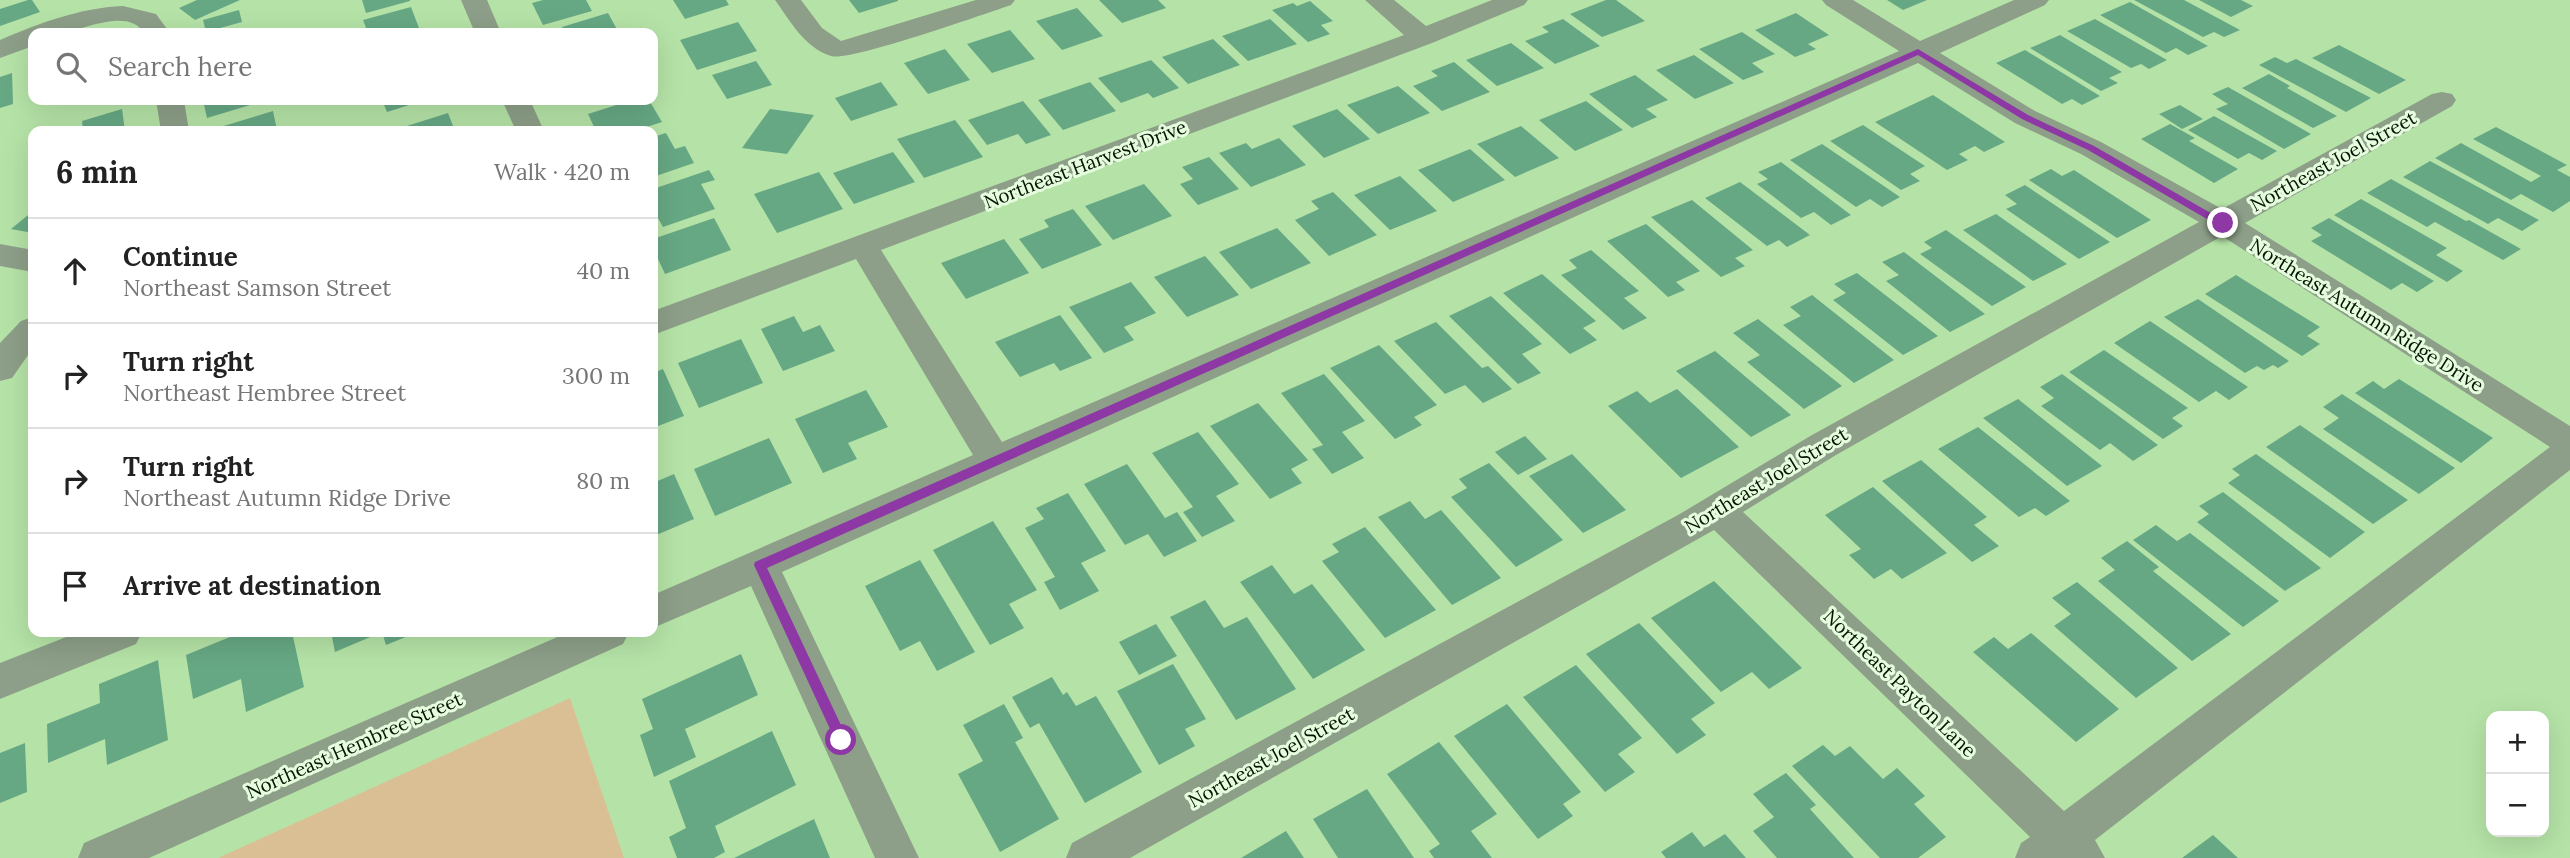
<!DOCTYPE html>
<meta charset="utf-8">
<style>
:root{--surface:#fff;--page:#f2f2f2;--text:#222;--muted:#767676;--line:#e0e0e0}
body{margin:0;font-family:Lora,serif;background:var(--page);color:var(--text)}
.controls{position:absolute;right:21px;bottom:21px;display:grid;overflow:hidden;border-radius:14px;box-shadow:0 7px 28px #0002}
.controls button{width:63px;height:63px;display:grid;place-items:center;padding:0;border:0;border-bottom:2px solid var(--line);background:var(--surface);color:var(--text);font:35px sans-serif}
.stop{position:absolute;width:21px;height:21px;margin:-16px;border:5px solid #8e38a5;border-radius:50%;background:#fff}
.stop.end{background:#8e38a5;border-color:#fff;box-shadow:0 2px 7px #0008}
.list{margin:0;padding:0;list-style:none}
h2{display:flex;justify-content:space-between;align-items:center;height:91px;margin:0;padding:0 28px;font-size:30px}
h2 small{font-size:23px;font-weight:400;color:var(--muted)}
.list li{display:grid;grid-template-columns:46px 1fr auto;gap:21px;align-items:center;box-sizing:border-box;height:105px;padding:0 28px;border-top:2px solid var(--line)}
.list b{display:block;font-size:26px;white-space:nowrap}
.list p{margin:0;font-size:23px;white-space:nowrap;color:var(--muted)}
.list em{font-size:23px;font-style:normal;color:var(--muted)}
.icon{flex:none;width:38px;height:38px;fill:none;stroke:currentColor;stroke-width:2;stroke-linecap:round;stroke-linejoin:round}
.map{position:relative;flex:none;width:2570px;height:858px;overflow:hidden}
.search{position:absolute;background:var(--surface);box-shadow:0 7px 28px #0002;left:28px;top:28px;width:630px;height:77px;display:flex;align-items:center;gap:18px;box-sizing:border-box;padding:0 24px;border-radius:14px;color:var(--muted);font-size:26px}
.panel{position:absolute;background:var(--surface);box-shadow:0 7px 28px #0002;left:28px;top:126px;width:630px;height:511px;border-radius:14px}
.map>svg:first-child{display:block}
.green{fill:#dabf95}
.building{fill:#67a884}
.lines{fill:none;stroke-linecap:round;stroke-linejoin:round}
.street{fill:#8d9f88;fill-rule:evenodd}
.route{fill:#8e38a5}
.labels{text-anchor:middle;stroke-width:6;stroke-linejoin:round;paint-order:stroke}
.street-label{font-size:19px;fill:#051402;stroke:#e5fdde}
</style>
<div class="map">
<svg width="2570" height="858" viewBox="0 0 2570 858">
<rect width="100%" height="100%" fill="#b5e3a7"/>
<polygon class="green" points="570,698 624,858 218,858"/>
<g class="building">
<polygon points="28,0 32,0 40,12 0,26 0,9"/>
<polygon points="197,0 240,0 195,20 179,8"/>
<polygon points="362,0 410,0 410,1 366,13"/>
<polygon points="543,0 586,0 592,11 543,25 532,3"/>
<polygon points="673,0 726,0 729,5 685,19"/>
<polygon points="849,0 898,0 898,1 859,13"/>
<polygon points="1099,0 1158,0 1166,8 1122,23"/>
<polygon points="1606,0 1616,0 1645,21 1602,37 1570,14"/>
<polygon points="1887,0 1927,0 1903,10"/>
<polygon points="2134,0 2184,0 2240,30 2224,37 2214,32 2203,37"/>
<polygon points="2199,0 2241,0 2253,6 2231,17"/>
<polygon points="1310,1 1333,21 1321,25 1330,34 1308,42 1272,10 1293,3 1297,6"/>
<polygon points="2130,2 2208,46 2188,55 2176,48 2166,53 2100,15"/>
<polygon points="411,7 419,28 402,33 368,33 363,20"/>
<polygon points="1077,8 1103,36 1062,50 1036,21"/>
<polygon points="239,10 242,22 206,32 203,20"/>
<polygon points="608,13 619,33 565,33 562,27"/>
<polygon points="1796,13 1829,35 1808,44 1816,49 1795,57 1755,30"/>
<polygon points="1270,19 1297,44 1248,61 1222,36"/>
<polygon points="1563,19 1600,46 1555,64 1525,41 1549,32 1542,27"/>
<polygon points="2095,19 2167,60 2149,69 2141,64 2131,68 2067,31"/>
<polygon points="738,22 757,51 697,70 680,40"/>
<polygon points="1010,30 1035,59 992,73 967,44"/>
<polygon points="1742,32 1775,54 1752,63 1764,72 1743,80 1699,49"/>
<polygon points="2060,35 2122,72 2109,78 2118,83 2101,91 2030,48"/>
<polygon points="1213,39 1240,65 1188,84 1162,57"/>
<polygon points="1511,43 1544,68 1497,86 1466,60"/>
<polygon points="2339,45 2406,80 2379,94 2312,58"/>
<polygon points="945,49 970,80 928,94 904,63"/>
<polygon points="2025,50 2100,96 2082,105 2072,99 2062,104 1996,63"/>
<polygon points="1694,55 1734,83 1695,99 1656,70"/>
<polygon points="2275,57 2287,63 2296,59 2371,98 2346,112 2259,65"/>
<polygon points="1151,60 1179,88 1153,98 1148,93 1121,103 1098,78"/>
<polygon points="756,61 772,85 727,99 712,75"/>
<polygon points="1454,62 1490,92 1442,111 1413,86 1438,76 1431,71"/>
<polygon points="12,73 13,104 0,108 0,77"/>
<polygon points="2269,74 2290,86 2287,88 2337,116 2313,128 2242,88"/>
<polygon points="1635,75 1668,100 1646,109 1657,117 1632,128 1589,94"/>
<polygon points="881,82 898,105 851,121 835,98"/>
<polygon points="1090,82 1116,111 1063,130 1038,100"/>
<polygon points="1398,86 1430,113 1378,134 1347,105"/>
<polygon points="2228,87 2311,134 2284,149 2216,109 2228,104 2212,94"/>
<polygon points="1933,95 2005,142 1984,152 1975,146 1959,154 1968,160 1947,170 1875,122"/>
<polygon points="203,100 267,100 207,118"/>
<polygon points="382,100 425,100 387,112"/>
<polygon points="632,100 649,100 662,122 634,131 596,131 588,114"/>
<polygon points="1023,101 1051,135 1026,144 1018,134 987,145 968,120"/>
<polygon points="1586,101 1623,130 1575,151 1539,120"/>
<polygon points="2180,105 2203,119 2182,129 2159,114"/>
<polygon points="122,109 125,131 83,131 82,121"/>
<polygon points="770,109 814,115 787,154 742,148"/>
<polygon points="1337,109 1370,139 1324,158 1292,126"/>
<polygon points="273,111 277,130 207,131"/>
<polygon points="448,113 455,131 391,131"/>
<polygon points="2214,116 2277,151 2262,160 2249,153 2238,159 2188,130"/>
<polygon points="955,120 983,157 924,178 897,139"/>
<polygon points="2170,124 2195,138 2189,141 2238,169 2214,183 2141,139"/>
<polygon points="1863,125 1925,166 1910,174 1920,181 1901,190 1830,141"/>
<polygon points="1521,126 1559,158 1515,177 1477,144"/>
<polygon points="2496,127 2567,165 2557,170 2570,177 2570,201 2553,212 2521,194 2511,200 2435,158 2461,143 2531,182 2541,176 2473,139"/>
<polygon points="666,133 675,149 685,146 694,163 653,177 653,137"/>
<polygon points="1279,138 1306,165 1251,187 1219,153 1246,143 1252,149"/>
<polygon points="1822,144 1900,197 1882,207 1870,199 1856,207 1790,160"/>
<polygon points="1470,149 1505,180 1453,202 1418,170"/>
<polygon points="893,152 915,182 854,204 833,173"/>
<polygon points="1209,157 1239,189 1198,205 1180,184 1193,179 1182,167"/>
<polygon points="2430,161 2539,220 2522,231 2498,218 2488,224 2403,177"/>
<polygon points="1781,162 1851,215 1831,225 1814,212 1801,218 1757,184 1768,179 1758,172"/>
<polygon points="2051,169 2062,176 2074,170 2151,220 2117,238 2029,180"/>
<polygon points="709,170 715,180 701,184 715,209 663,227 653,209 653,189"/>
<polygon points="819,172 843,209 777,233 754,194"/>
<polygon points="1400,176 1437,211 1390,230 1354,195"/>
<polygon points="2391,179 2466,221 2469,220 2521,249 2503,260 2435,222 2427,227 2367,193"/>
<polygon points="1740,182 1810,235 1787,247 1779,240 1767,246 1705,198"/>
<polygon points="1144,184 1172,216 1113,240 1085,206"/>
<polygon points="2025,185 2110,242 2079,259 2006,209 2017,204 2005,195"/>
<polygon points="1333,192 1377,235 1329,256 1295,220 1319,209 1311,201"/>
<polygon points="2361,199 2447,248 2436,255 2463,271 2447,282 2334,215"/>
<polygon points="1692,200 1753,250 1735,258 1745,266 1721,277 1651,217"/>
<polygon points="1073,209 1102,245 1042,269 1019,239 1049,227 1044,220"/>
<polygon points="33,211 33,233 11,229"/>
<polygon points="1996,214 2067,264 2033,281 1963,230"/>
<polygon points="714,218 731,250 665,274 653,248 653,239"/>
<polygon points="2329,218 2434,281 2417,292 2402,283 2391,290 2311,241 2322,235 2311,228"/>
<polygon points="1646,224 1700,271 1676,282 1685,290 1668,297 1607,241"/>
<polygon points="1277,228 1311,263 1251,289 1219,252"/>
<polygon points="1946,230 2026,287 1992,306 1920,254 1932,248 1924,242"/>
<polygon points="1004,239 1029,273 966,299 941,263"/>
<polygon points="1591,250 1639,291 1624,298 1647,318 1623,330 1561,275 1577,268 1569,260"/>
<polygon points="1904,252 1985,314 1950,332 1886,281 1899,275 1882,262"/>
<polygon points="1205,256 1239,295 1187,317 1154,277"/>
<polygon points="1857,273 1938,336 1903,355 1833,300 1846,293 1834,284"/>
<polygon points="1542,274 1596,321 1583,328 1597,340 1570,354 1503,293"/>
<polygon points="2236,275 2320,327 2307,336 2320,344 2302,356 2205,294"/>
<polygon points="1131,282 1156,313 1124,327 1134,340 1104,353 1069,307"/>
<polygon points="1812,295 1894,360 1854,383 1783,325 1801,316 1790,307"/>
<polygon points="1491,296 1542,344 1522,354 1541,373 1518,384 1449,316"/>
<polygon points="2198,299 2289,361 2278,368 2273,365 2264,370 2257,366 2245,373 2164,317"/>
<polygon points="1060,315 1092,358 1060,371 1054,363 1020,377 995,342"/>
<polygon points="794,316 803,332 820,325 835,351 783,371 761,329"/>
<polygon points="1758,319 1842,386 1804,409 1747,362 1760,355 1733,333"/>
<polygon points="2150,321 2248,387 2229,400 2216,391 2199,402 2114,343"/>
<polygon points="1436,322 1482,368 1488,366 1512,389 1483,403 1465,385 1445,394 1394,341"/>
<polygon points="741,339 763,383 699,408 678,363"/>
<polygon points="1379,345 1437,405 1414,417 1422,425 1395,439 1330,368"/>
<polygon points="2104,350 2188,408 2172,418 2183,426 2163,439 2069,372"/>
<polygon points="1715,351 1791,415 1751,437 1676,371"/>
<polygon points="663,369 684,416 653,428 653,373"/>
<polygon points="1324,374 1365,421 1342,432 1364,458 1332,474 1312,449 1323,445 1281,393"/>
<polygon points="2062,374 2158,445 2133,461 2110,443 2100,450 2041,406 2054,398 2040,387"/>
<polygon points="2399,379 2493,438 2461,463 2355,393 2373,381 2384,389"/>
<polygon points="1677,389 1739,447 1681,478 1608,406 1637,391 1650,403"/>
<polygon points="866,390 888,427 848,443 857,459 823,473 795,419"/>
<polygon points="2342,394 2455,468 2419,494 2323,429 2339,418 2323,407"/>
<polygon points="2018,399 2102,466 2067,486 1983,418"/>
<polygon points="1258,403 1308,460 1291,469 1302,483 1270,499 1210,426"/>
<polygon points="2300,425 2408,500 2373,524 2266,447"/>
<polygon points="1978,427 2070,501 2046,516 2035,508 2019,517 1938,449"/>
<polygon points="1198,432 1239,484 1216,496 1235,521 1202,537 1183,512 1193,507 1152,453"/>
<polygon points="1525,436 1547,459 1518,475 1495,452"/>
<polygon points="769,438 792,483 715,516 694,469"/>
<polygon points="1572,454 1626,510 1583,533 1529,476"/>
<polygon points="2256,454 2365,532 2330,558 2228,483 2240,475 2232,469"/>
<polygon points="1921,460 1987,517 1974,525 1999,546 1972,562 1882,481"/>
<polygon points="1489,463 1563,540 1516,567 1451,497 1467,488 1459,479"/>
<polygon points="1127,464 1165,518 1177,512 1197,541 1164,557 1148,534 1125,545 1084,484"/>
<polygon points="674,474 694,519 654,536 657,542 653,544 653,483"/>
<polygon points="1873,487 1947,553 1902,579 1891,569 1874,579 1849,555 1861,549 1825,515"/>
<polygon points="2223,492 2321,568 2285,591 2197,522 2209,514 2199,506"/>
<polygon points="1068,493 1106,551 1081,563 1099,591 1060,610 1044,582 1055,577 1025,528 1044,519 1036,508"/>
<polygon points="1410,501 1425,519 1441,510 1501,578 1452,605 1378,517"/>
<polygon points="993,521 1037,590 1009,604 1024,628 990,645 933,550"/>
<polygon points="2156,525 2177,541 2190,533 2279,601 2243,627 2133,540"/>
<polygon points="1365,527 1436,610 1385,638 1322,561 1339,552 1332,544"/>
<polygon points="2127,541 2159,567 2153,571 2231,634 2192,661 2098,581 2115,570 2101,558"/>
<polygon points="920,560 975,652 937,671 920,641 900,651 865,586"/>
<polygon points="1272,565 1294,594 1312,584 1365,650 1313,679 1240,582"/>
<polygon points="1714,581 1802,668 1769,689 1752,672 1721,692 1651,618"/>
<polygon points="2077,582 2178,668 2136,698 2054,626 2071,614 2052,598"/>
<polygon points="1205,600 1224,628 1247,617 1296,689 1236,720 1170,617"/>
<polygon points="1639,623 1715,703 1691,719 1706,735 1677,754 1586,654"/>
<polygon points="1156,624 1177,656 1139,675 1119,642"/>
<polygon points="242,632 292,632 304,687 246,712 241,679 193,699 186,655"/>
<polygon points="331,632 382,632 335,652"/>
<polygon points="382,632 418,632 386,645"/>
<polygon points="2031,633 2119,709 2076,742 1973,652 1994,637 2008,649"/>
<polygon points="741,654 758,695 685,729 696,757 654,777 640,735 653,729 642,699"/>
<polygon points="158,660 168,740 107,765 105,739 48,763 47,724 100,703 99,684"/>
<polygon points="1173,664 1206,719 1185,729 1195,746 1159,765 1117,691"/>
<polygon points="1576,665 1642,738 1618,754 1635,772 1605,792 1523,697"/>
<polygon points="1052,677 1063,695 1067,692 1076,706 1096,696 1142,772 1085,803 1039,723 1030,728 1012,697"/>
<polygon points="1004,704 1023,738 1015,742 1059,819 1000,852 958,774 983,761 963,725"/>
<polygon points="1507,704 1581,792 1563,804 1573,816 1538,839 1454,736"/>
<polygon points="772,731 796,785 715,826 725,852 714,858 677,858 669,837 686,828 669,781"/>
<polygon points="1439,742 1497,814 1471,831 1492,858 1434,858 1429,851 1440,844 1387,774"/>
<polygon points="25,743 27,792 0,803 0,753"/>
<polygon points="1823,745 1835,756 1850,746 1883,779 1897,768 1925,796 1914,804 1946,837 1918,858 1880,858 1792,766"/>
<polygon points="1786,773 1816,805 1810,809 1854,858 1777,858 1753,831 1774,817 1753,794"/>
<polygon points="1367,789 1414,858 1338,858 1313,819"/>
<polygon points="814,819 830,858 734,858"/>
<polygon points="1286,831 1304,858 1241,858"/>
<polygon points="1692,832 1704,847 1725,834 1746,858 1666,858 1661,852"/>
<polygon points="2213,835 2238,858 2182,858"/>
</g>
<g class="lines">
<g class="street">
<polygon points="461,0 487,0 501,33 475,33"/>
<path d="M775 0H801L822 28 841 41 976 0H1015L1011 5C984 14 849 62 831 56 805 48 790 21 775 0Z"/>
<path d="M1365 0H1394L1426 26 1492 0H1528L1524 5 1432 43 881 250 1002 442 1899 51 1826 5 1822 0H1853L1920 41 2014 0H2049L2045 5 1940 53 2035 111 2101 142 2222 209 2432 94 2442 92 2452 94 2456 100 2452 106 2245 223 2570 426V470L2095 840 2105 858H2015L2021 843 2030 837 1714 530 1130 858H1066L1072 843 1678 515 1812 435 2199 222 2081 154 2015 123 1918 63 782 572 919 858H875L751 586 653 628V595L973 455 856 259 653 335V311L1404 35ZM2222 236 2550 447 2064 811 1743 512 1836 455Z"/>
<path d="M123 6 156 14 170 33H144C128 7 84 30 61 33 52 35 42 33 33 33V46L0 58V40C40 23 79 8 123 6Z"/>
<polygon points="156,100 184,100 189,131 161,131"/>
<polygon points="502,100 530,100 544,131 516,131"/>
<polygon points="0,244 33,250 33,272 0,266"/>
<polygon points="33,317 33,348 12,378 0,381 0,343 21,321"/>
<polygon points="79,632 142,632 136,644 0,699 0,663"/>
<polygon points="569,632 629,632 623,644 149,858 78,858 84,843"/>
</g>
</g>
<polygon class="route" points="1918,49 2028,115 2094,146 2228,223 2219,226 2088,150 2022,119 1918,55 767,568 848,740 841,746 837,744 754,565 755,562"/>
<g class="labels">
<g class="street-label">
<text transform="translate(2333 161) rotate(-29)" y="7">Northeast Joel Street</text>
<text transform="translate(1085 164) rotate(-21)" y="7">Northeast Harvest Drive</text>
<text transform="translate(2367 315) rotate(32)" y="7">Northeast Autumn Ridge Drive</text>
<text transform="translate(1766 480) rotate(-31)" y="7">Northeast Joel Street</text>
<text transform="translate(1900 683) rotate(44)" y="7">Northeast Payton Lane</text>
<text transform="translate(354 745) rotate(-24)" y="7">Northeast Hembree Street</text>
<text transform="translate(1271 757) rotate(-29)" y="7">Northeast Joel Street</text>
</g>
</g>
</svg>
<div class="controls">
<button>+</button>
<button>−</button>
</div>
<div class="stop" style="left:841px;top:740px"></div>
<div class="stop end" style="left:2223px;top:223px"></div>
<div class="search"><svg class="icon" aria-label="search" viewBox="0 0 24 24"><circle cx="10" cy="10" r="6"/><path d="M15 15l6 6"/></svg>Search here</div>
<section class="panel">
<h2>6 min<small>Walk · 420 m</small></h2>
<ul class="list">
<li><svg class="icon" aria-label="ahead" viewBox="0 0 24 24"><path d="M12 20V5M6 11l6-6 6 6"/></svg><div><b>Continue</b><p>Northeast Samson Street</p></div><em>40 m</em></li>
<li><svg class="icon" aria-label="right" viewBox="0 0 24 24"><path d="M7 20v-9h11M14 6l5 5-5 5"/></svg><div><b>Turn right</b><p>Northeast Hembree Street</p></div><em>300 m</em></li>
<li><svg class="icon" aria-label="right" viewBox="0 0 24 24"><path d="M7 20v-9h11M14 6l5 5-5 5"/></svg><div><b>Turn right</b><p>Northeast Autumn Ridge Drive</p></div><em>80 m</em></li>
<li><svg class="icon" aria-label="arrive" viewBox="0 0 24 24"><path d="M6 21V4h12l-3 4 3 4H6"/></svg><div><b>Arrive at destination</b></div></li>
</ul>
</section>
</div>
